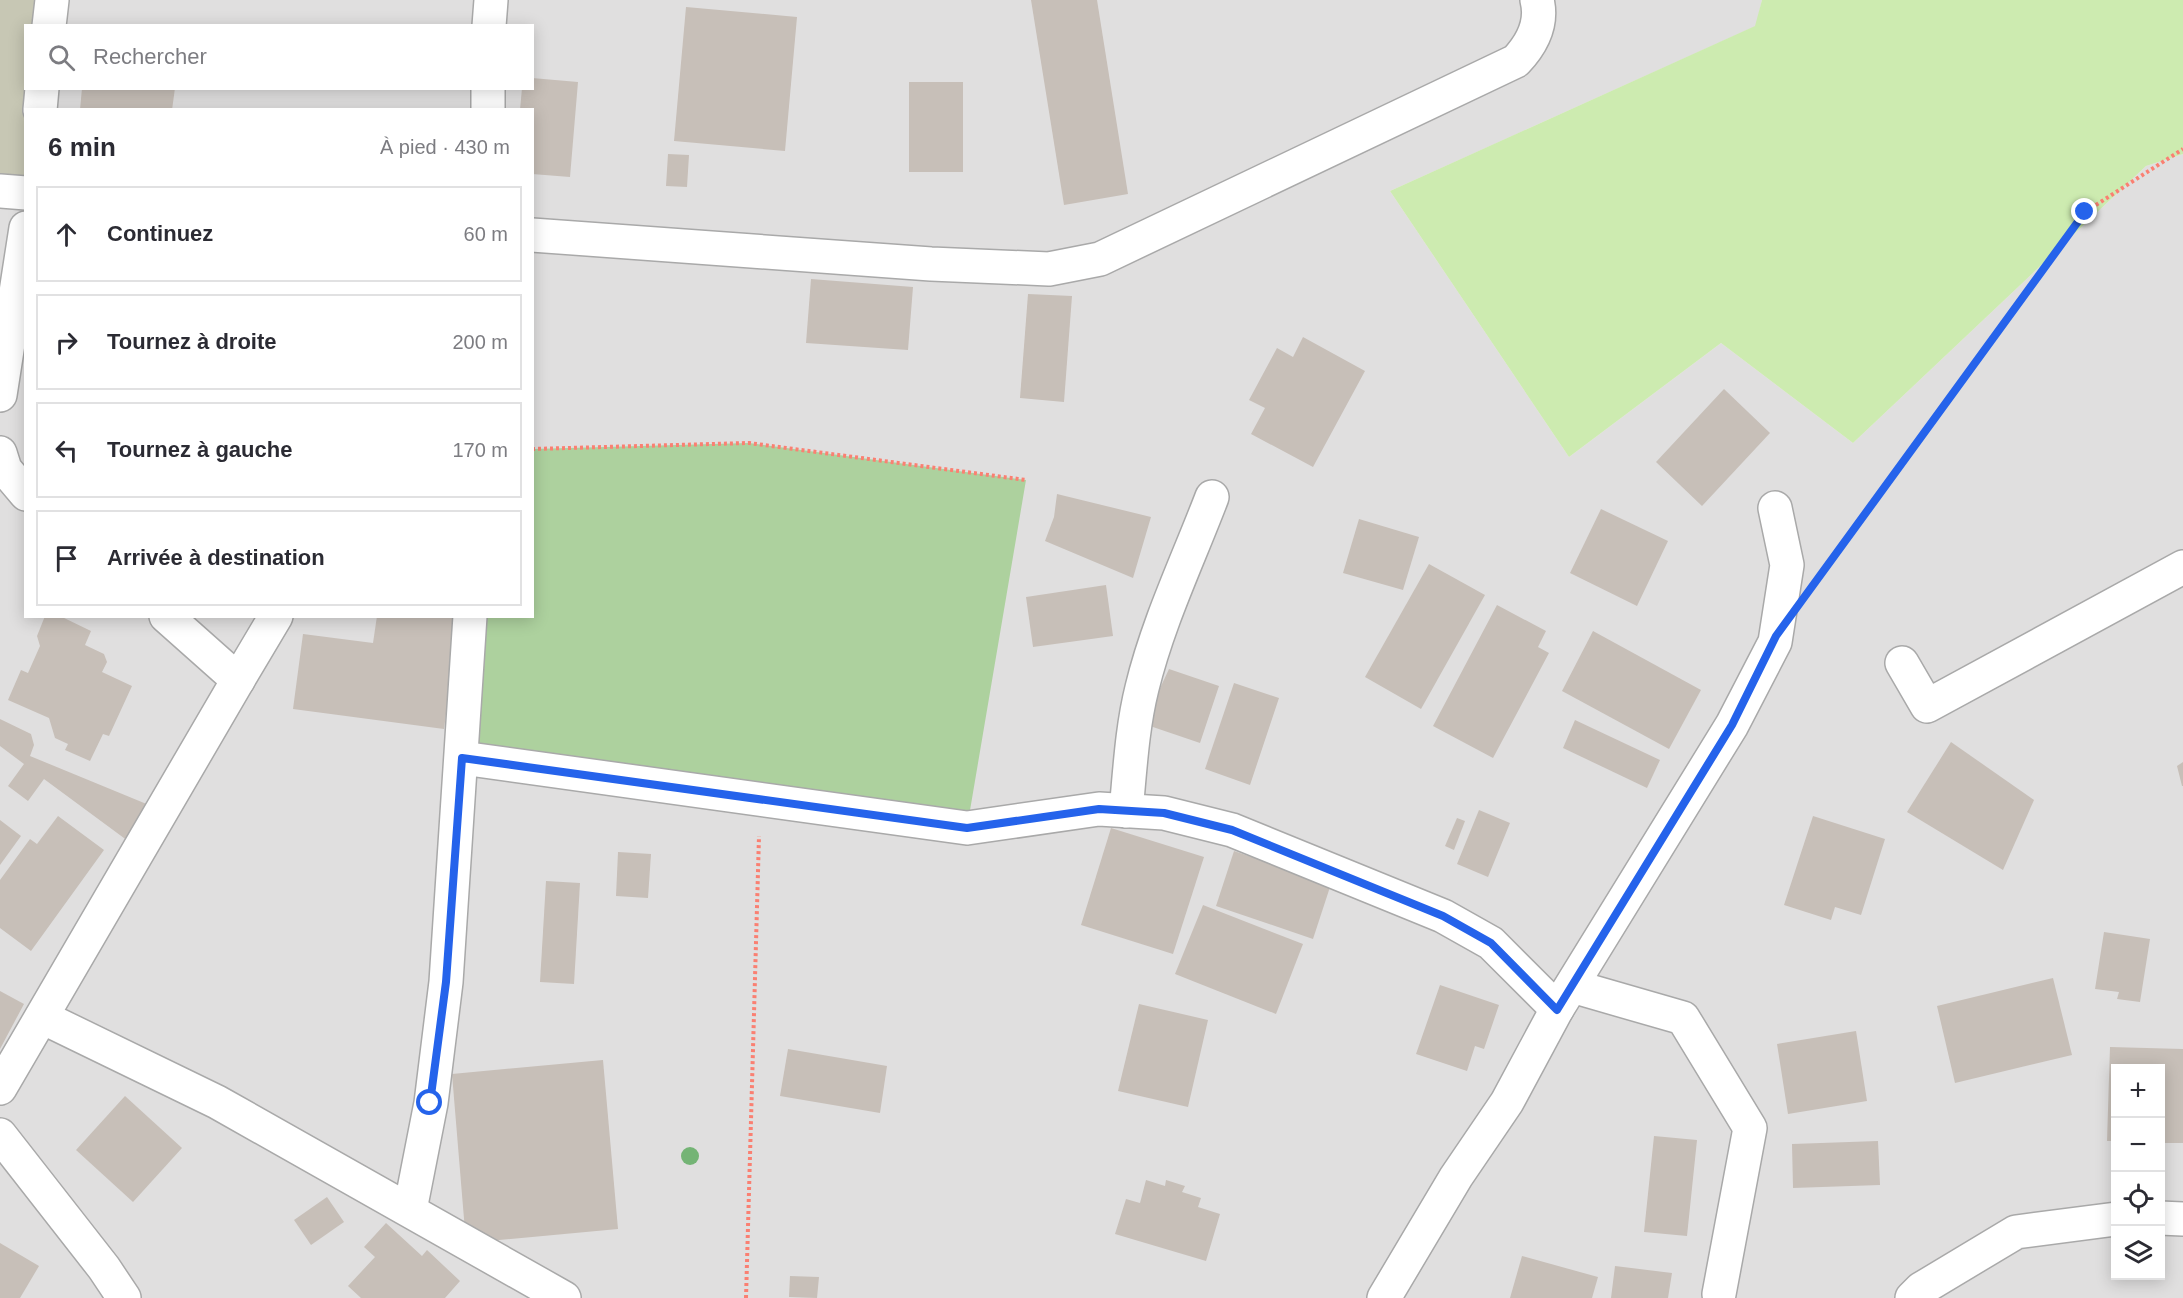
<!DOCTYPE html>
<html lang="fr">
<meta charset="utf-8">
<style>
:root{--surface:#fff;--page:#f7f7f7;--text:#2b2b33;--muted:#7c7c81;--line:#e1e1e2}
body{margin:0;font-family:Arial,sans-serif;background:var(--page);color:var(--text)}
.controls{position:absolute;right:18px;bottom:18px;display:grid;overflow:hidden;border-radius:0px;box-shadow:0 3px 15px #0003}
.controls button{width:54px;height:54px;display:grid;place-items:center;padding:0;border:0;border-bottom:2px solid var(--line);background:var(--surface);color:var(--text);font:30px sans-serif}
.stop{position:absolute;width:18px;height:18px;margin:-14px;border:4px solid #2563eb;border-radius:50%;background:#fff}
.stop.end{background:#2563eb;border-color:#fff;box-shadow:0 2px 6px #0008}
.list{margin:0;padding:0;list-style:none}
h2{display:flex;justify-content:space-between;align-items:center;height:78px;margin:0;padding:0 24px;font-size:26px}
h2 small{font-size:20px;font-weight:400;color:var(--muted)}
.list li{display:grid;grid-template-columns:39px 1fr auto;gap:18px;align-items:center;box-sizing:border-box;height:96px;margin:0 12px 12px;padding:0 12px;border:2px solid var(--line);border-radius:0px}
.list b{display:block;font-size:22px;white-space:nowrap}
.list em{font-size:20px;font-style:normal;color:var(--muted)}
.icon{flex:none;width:33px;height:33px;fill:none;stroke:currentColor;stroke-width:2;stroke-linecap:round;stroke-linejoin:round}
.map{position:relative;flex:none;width:2183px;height:1298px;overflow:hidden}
.search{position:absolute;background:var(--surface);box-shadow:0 3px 15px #0003;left:24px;top:24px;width:510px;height:66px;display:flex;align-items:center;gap:15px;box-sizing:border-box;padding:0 21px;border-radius:0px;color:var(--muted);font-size:22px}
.panel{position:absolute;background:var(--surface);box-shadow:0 3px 15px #0003;left:24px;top:108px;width:510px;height:510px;border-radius:0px}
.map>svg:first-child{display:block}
.residential{fill:#e0dfdf;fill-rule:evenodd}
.construction{fill:#c7c7b4}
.grass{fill:#cdebb0}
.forest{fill:#add19e}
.building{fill:#c7bfb8}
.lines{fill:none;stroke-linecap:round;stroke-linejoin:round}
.street-casing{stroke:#a9a9a9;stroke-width:36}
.path{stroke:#fa8072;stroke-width:4;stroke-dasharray:3 3;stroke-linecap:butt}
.street{stroke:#fff;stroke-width:33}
.tree{fill:#74b475}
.route{stroke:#2563eb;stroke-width:8}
</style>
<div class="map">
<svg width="2183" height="1298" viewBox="0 0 2183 1298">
<rect width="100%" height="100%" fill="#f2efe9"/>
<path class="residential" d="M52 0H1762L1756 26 1390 191 1569 457 1721 343 1853 443 2146 166 2183 154V1298H0V191L25 193 26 616H532V110L40 109 42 88H532V26L49 25ZM2116 1068H2160V1276H2116Z"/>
<polygon class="construction" points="0,0 52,0 49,25 26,26 25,193 0,191"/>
<polygon class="grass" points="1762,0 2183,0 2183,154 2146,166 1853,443 1721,343 1569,457 1390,191 1755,26"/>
<polygon class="forest" points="749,443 1026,480 967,828 462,758 470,617 532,616 533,449"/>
<g class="building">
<polygon points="1031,0 1097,0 1128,194 1064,205"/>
<polygon points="686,7 797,17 785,151 674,141"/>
<polygon points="532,78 578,82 570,177 532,174 532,110 520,110 522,88 532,88"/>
<rect x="909" y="82" width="54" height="90"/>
<polygon points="82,88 175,88 172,110 80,110"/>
<polygon points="668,154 689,155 687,187 666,186"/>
<polygon points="811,279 913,287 908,350 806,343"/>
<polygon points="1028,294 1072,296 1064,402 1020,398"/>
<polygon points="1303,337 1365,371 1313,467 1251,434 1265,408 1249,400 1277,348 1293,357"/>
<polygon points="1724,389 1770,433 1702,506 1656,462"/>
<polygon points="1057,494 1151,517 1133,578 1045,541 1054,517"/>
<polygon points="1601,509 1668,541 1637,606 1570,573"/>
<polygon points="1359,519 1419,537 1403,590 1343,573"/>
<polygon points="1429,564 1485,595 1421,709 1365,677"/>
<polygon points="1106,585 1113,636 1033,647 1026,597"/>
<polygon points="1497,605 1546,631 1538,647 1549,653 1493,758 1433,726"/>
<polygon points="45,616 60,616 91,631 85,645 104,654 107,662 102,672 132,686 109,736 103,734 90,761 65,750 68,744 55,738 49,718 8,700 21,670 28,673 40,646 37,636"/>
<polygon points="377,616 459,616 444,729 293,709 303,634 373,643"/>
<polygon points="1593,631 1701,690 1669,749 1562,691"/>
<polygon points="1169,669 1219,686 1200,743 1150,726 1154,701"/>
<polygon points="1234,683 1279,698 1250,785 1205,769"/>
<polygon points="0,719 31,734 34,745 30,756 149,805 128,841 44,779 28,801 8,786 24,764 0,746"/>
<polygon points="1575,720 1660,760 1647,788 1563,748"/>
<polygon points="1951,742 2034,800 2003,870 1907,812"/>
<polygon points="2183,762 2183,786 2182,786 2177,766"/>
<polygon points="1479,810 1510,823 1488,877 1457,864"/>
<polygon points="58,816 104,850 31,951 0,928 0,880 30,839 37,844"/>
<polygon points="1813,816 1885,839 1861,915 1835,907 1831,920 1784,905"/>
<polygon points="1457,818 1465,821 1454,850 1445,846"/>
<polygon points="0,820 21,836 0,865"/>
<polygon points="1111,828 1204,857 1173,954 1081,925"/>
<polygon points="1234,851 1331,884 1313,939 1216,906"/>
<polygon points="618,852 651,854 648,898 616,896"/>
<polygon points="546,881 580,883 574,984 540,982"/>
<polygon points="1203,905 1303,944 1276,1014 1175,974"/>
<polygon points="2104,932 2150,939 2140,1002 2117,999 2119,992 2095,989"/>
<polygon points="2053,978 2072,1055 1955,1083 1937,1006"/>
<polygon points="1440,985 1499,1005 1484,1049 1475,1046 1467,1071 1416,1054"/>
<polygon points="0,991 24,1004 0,1049"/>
<polygon points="1139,1004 1208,1020 1188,1107 1118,1091"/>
<polygon points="1856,1031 1867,1101 1788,1114 1777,1044"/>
<polygon points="2110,1047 2183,1049 2183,1143 2160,1143 2160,1068 2116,1068 2116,1141 2107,1141"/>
<polygon points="788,1049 887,1066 880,1113 780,1096"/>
<polygon points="603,1060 618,1229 466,1243 452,1074"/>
<polygon points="125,1096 182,1148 133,1202 76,1150"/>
<polygon points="1654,1136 1697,1140 1687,1236 1644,1232"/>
<polygon points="1878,1141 1880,1185 1793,1188 1792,1144"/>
<polygon points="1146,1180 1165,1186 1166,1180 1185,1186 1182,1192 1201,1198 1198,1207 1220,1214 1206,1261 1115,1234 1126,1199 1140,1203"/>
<polygon points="327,1197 344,1222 311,1245 294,1220"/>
<polygon points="386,1223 422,1256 427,1250 460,1281 445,1298 361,1298 348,1286 375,1257 364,1247"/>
<polygon points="0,1243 39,1266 20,1298 0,1298"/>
<polygon points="1522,1256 1598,1277 1592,1298 1510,1298"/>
<polygon points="1615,1266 1672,1273 1668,1298 1611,1298"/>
<polygon points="790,1276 819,1277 817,1298 789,1297"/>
</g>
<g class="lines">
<defs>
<g id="street">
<polyline points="49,26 52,0"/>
<polyline points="489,26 491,0"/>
<polyline points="40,110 42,88"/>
<polyline points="488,110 488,88"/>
<polyline points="0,191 26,193"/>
<path d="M532 235 931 264 1049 269 1100 259 1516 61C1532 44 1543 24 1537 0"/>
<polyline points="0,395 26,228"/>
<polyline points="0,453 5,469 26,494"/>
<polyline points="166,616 238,680 276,616"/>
<polyline points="1902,663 1927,706 2183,567"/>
<polyline points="462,758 967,828 1099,809 1164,813 1232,830 1443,916 1491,943 1557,1009"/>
<path d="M1126 811C1130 770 1132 728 1142 688 1158 622 1188 560 1212 497"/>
<polyline points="1572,986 1683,1018 1750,1128 1719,1294"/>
<polyline points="42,1017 217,1102 564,1298"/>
<polyline points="0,1088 238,680"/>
<polyline points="0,1135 104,1268 124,1298"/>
<polyline points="410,1210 431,1103 446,982 470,616"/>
<polyline points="2160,1218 2183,1219"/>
<polyline points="1384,1298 1456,1177 1507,1102 1557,1009 1732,725 1775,642 1787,565 1775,508"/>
<polyline points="1912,1298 1921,1289 2016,1232 2116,1219"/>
</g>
</defs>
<use href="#street" class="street-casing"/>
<g class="path">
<polyline points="532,449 749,443 1026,480"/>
<polyline points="1824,570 2085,212 2183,149"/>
<polyline points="746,1298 759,836"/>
</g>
<use href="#street" class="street"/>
</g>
<circle class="tree" cx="690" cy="1156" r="9"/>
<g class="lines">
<polyline class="route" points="430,1103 446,982 462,758 967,828 1099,809 1164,813 1232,830 1443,916 1491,943 1557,1010 1732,725 1776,636 2085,212"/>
</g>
</svg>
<div class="controls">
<button>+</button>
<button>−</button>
<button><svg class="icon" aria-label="locate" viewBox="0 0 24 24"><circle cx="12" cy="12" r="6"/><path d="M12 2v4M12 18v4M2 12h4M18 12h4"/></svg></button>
<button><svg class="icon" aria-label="layers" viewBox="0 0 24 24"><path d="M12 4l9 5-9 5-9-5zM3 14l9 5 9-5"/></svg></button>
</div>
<div class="stop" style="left:430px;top:1103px"></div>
<div class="stop end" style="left:2085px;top:212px"></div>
<div class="search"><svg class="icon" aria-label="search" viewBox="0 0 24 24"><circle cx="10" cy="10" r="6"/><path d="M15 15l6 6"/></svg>Rechercher</div>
<section class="panel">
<h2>6 min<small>À pied · 430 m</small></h2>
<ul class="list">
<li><svg class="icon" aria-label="ahead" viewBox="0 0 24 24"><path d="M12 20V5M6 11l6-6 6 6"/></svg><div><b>Continuez</b></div><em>60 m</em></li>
<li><svg class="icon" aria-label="right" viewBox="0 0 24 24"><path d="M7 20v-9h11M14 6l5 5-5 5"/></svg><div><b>Tournez à droite</b></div><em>200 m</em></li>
<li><svg class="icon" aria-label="left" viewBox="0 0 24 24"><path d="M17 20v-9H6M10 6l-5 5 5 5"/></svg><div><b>Tournez à gauche</b></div><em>170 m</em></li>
<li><svg class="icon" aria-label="arrive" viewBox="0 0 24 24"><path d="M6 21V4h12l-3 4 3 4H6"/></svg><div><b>Arrivée à destination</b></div></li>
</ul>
</section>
</div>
